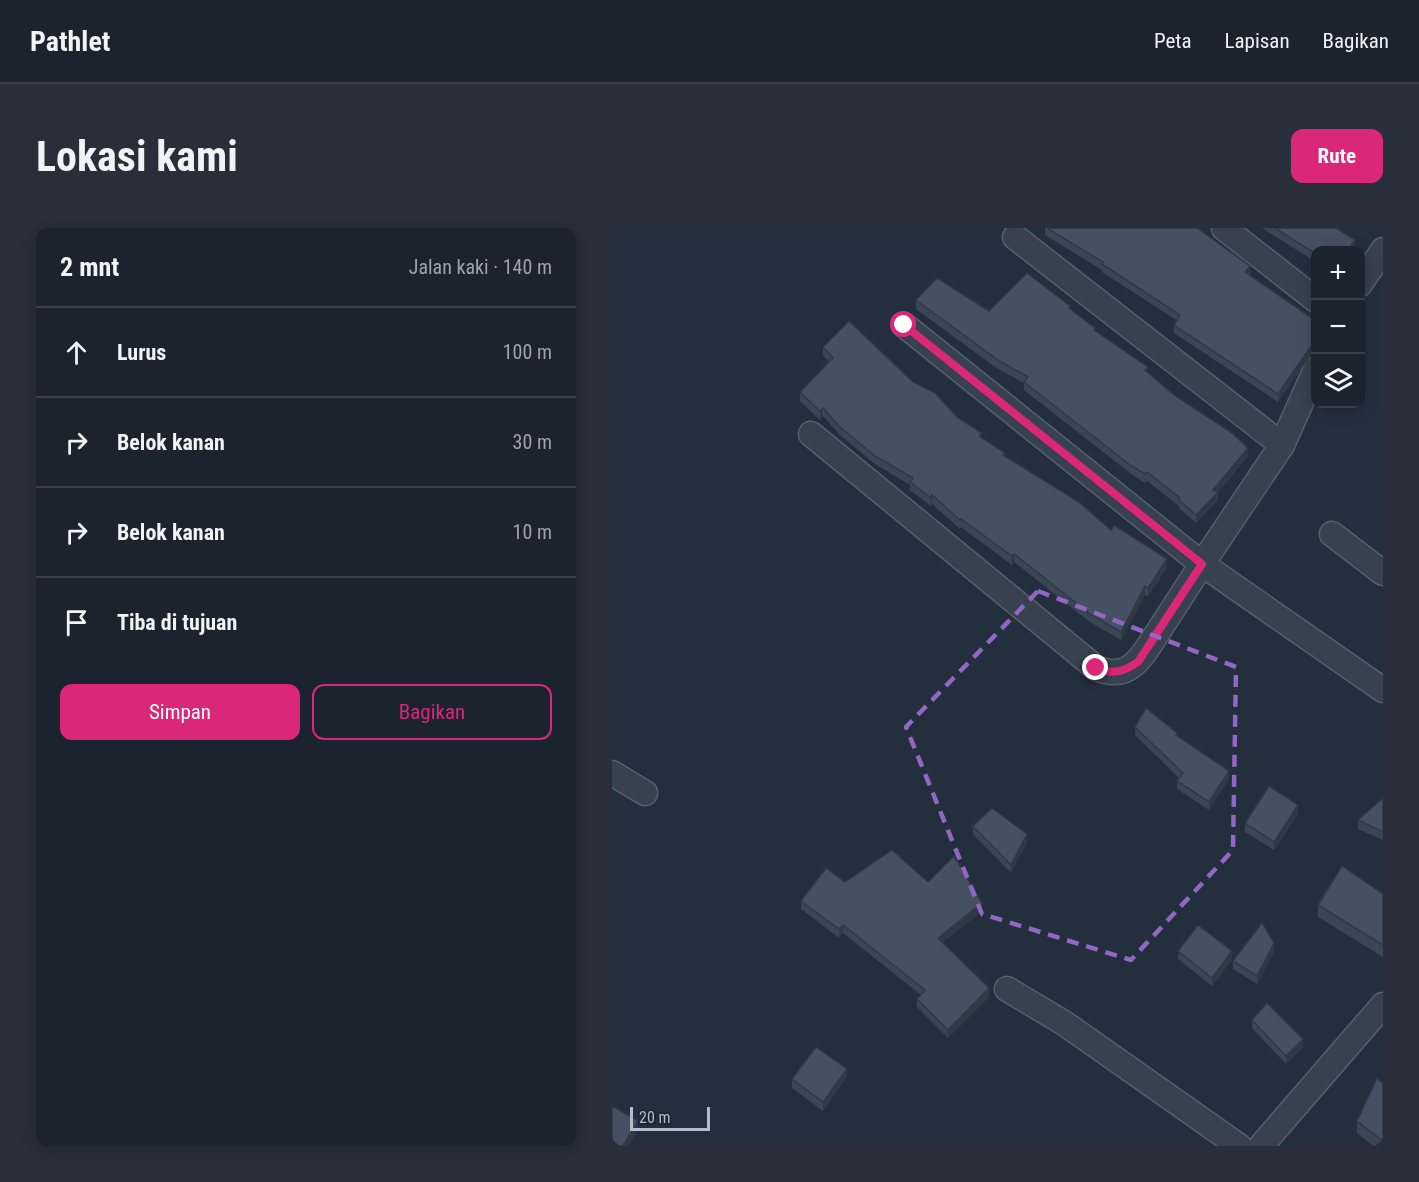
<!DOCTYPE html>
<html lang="id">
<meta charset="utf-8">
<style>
:root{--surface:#1b232e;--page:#282f3a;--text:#f1f3f6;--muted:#a0a4aa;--line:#39404a;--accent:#db2777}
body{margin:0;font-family:"Roboto Condensed",sans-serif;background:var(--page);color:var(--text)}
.controls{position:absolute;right:18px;top:18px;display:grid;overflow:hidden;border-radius:12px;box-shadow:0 3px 15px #0003}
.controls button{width:54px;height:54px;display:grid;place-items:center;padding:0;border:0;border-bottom:2px solid var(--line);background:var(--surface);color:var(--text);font:30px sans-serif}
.scale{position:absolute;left:18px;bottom:15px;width:80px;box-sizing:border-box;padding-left:6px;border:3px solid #b4bcc9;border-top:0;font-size:16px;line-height:21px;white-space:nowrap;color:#b4bcc9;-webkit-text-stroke:4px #1d2633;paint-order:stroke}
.stop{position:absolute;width:18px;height:18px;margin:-14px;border:4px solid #db2777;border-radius:50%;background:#fff}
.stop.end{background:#db2777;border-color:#fff;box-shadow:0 2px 6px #0008}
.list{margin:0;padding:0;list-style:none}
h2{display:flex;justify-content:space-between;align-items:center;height:78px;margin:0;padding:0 24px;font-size:26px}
h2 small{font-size:20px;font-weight:400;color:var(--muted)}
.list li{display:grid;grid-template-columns:39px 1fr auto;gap:18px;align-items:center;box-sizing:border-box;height:90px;padding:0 24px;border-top:2px solid var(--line)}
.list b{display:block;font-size:22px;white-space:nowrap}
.list em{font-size:20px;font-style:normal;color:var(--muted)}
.actions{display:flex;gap:12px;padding:18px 24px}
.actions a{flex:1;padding:14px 0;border:2px solid var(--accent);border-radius:12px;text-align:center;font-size:21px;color:var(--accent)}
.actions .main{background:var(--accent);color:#fff}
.icon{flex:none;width:33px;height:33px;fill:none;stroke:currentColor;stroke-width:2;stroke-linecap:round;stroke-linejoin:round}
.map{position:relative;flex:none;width:771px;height:918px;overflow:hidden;border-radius:12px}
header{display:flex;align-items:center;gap:36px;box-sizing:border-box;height:84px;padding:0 30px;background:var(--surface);border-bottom:2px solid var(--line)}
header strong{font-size:28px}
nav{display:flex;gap:33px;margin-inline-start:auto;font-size:21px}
.intro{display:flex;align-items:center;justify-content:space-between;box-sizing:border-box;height:144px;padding:0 36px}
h1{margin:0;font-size:42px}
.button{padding:15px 27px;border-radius:12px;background:var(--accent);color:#fff;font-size:21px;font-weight:700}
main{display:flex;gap:36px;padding:0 36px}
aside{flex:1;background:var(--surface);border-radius:12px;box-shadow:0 3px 15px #0003}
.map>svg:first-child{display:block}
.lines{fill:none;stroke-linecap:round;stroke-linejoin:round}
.minor-casing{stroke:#565f6c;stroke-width:27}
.minor{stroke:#38414e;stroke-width:24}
.wall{fill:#3b4654}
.shaded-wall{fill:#303945}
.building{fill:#455162;stroke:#303945;stroke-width:1.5}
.route{stroke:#db2777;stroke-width:8}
.marked{fill:none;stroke:#9266c3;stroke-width:4.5;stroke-dasharray:12 8;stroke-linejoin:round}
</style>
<header>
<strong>Pathlet</strong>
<nav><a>Peta</a><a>Lapisan</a><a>Bagikan</a></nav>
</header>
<div class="intro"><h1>Lokasi kami</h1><a class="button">Rute</a></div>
<main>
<aside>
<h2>2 mnt<small>Jalan kaki · 140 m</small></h2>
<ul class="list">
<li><svg class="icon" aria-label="ahead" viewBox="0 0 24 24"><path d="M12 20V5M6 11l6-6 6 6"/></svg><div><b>Lurus</b></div><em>100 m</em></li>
<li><svg class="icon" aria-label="right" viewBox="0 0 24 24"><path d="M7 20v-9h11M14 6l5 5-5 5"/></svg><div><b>Belok kanan</b></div><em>30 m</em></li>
<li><svg class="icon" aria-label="right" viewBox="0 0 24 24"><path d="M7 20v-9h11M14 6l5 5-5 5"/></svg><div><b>Belok kanan</b></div><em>10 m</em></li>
<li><svg class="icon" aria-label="arrive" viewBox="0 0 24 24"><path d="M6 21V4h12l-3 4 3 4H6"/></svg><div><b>Tiba di tujuan</b></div></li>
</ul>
<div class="actions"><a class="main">Simpan</a><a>Bagikan</a></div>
</aside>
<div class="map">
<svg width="771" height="918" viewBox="0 0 771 918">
<rect width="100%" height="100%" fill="#242f3e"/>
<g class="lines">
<defs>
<g id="minor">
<polyline points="612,0 704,72"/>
<polyline points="403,9 670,217"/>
<polyline points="748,56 771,22"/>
<polyline points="292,97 590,336 771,462"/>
<path d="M199 206 484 440C509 450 521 441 535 421L590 336 670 217 704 141"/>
<polyline points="720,306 771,345"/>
<polyline points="0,545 33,565"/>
<polyline points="395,761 452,795 627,918"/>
<polyline points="649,918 771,777"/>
</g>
</defs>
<use href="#minor" class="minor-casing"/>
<use href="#minor" class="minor"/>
</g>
<g class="wall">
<polygon points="433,0 585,0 637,47 704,93 666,174 562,105 562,97 564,92 490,44 490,42 433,7"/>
<polygon points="650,0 724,0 743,20 741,22 704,22 704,34"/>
<polygon points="304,72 377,83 458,81 483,103 536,145 636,228 606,264 606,272 584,295 567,280 567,278 535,253 533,255 518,245 412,162 412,155 386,141 304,81"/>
<polygon points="211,119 301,154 393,229 555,340 536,368 533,367 509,412 478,394 402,334 400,337 349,299 348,301 320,276 319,278 298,262 298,257 263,236 228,207 211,188 208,192 188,173 188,164 217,134 211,127"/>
<polygon points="523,499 565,508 617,551 597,582 565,561 565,553 567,550 523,507"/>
<polygon points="771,570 771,612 746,601 746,592"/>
<polygon points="686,586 662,622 633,604 633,595"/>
<polygon points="361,598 415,614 399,645 361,606"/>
<polygon points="233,654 316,654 370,683 331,714 377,769 336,810 305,779 305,771 309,767 231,705 227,710 189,681 189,673"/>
<polygon points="771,666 771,729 706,689 706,677"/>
<polygon points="566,723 620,732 600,758 566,731"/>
<polygon points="662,724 645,756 621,741 621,733"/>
<polygon points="640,792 691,819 674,836 640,800"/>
<polygon points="235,849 211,883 180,860 180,851"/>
<polygon points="771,856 771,918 761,918 745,905 745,893"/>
</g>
<g class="shaded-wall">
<polygon points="743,12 743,20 741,22 736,22"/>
<polygon points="638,38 638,47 633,53 633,44"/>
<polygon points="704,111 704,120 666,174 666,166"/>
<polygon points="211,180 211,188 208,192 208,183"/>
<polygon points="636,220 636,228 606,264 606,272 584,295 584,287 601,262"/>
<polygon points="320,267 320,276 319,278 319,270"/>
<polygon points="402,326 402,334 400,337 400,328"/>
<polygon points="555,331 555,340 536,368 536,360"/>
<polygon points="533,358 533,367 509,412 509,404"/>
<polygon points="617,543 617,551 597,582 597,574"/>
<polygon points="686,577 686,586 662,622 662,614"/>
<polygon points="415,606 415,614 399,645 399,637"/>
<polygon points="370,675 370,683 326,718 326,710"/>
<polygon points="231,697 231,705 227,710 227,701"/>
<polygon points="662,715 662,724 645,756 645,748"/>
<polygon points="620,723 620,732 600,758 600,750"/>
<polygon points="377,760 377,769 336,810 336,802"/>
<polygon points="691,811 691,819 674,836 674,828"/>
<polygon points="235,841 235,849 211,883 211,874"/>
<polygon points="26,893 26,902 16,918 11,918"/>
</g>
<g class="building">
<polygon points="435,0 585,0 638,38 633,44 704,93 704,111 666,166 562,97 568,87 490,36 491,34"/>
<polygon points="663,0 724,0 743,12 736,22 704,22 704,26"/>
<polygon points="415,45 458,78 457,80 483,100 482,102 536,139 533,142 562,167 620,205 636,220 601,262 606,264 584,287 567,272 568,270 535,244 533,246 518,237 412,154 416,149 386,132 304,72 325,50 377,83"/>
<polygon points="237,93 301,154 323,165 346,190 370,205 367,208 393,225 391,227 467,274 499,302 502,297 555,331 536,360 533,358 509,404 478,386 402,326 400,328 349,291 348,292 320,267 319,270 298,254 301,250 263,228 228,199 211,180 208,183 188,164 221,130 211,119"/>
<polygon points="534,480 565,505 564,507 617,543 597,574 565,553 571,545 523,499"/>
<polygon points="657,558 686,577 662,614 633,595"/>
<polygon points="771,570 771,604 746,592"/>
<polygon points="380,580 415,606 399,637 361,598"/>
<polygon points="280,622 316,654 342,628 370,675 326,710 377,760 336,802 305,771 313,762 231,697 227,701 189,673 214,640 233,654"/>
<polygon points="730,638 771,666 771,717 706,677"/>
<polygon points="650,695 662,715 645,748 621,733"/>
<polygon points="586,697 620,723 600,750 566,723"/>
<polygon points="655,775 691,811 674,828 640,792"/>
<polygon points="204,819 235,841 211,874 180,851"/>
<polygon points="765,850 771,856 771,913 745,893"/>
<polygon points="0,878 26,893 11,918 0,918"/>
</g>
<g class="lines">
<path class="route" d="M292 97 590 336 526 434C511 444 501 447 484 440"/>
</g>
<path class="marked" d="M426 363 624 439 621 622 519 732 370 686 294 499Z"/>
</svg>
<div class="controls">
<button>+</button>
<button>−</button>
<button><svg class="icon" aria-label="layers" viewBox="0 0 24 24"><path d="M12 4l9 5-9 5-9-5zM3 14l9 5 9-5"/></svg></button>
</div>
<div class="scale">20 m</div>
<div class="stop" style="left:292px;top:97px"></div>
<div class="stop end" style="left:484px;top:440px"></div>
</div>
</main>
